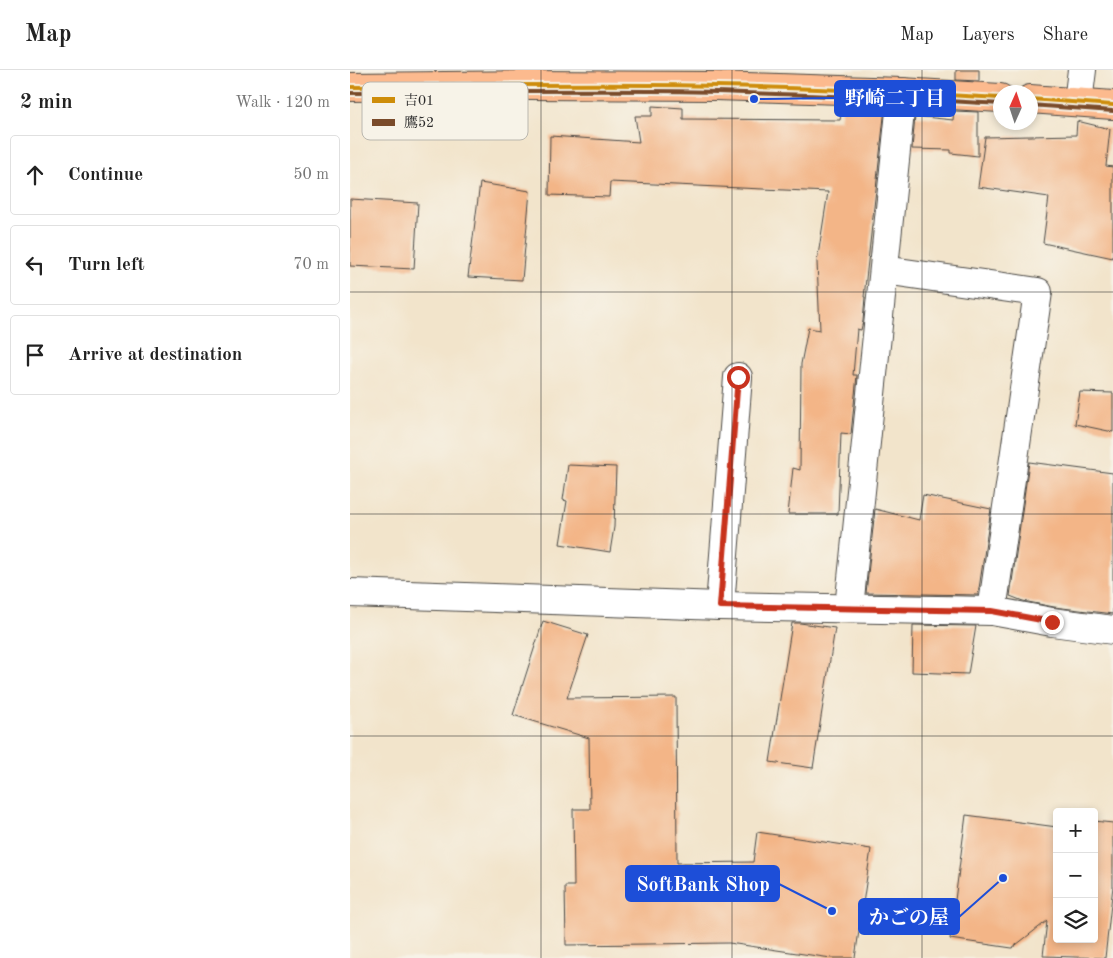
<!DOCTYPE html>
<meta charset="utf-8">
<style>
:root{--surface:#fff;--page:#f2f2f2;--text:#222;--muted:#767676;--line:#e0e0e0}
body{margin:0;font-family:"Old Standard TT","Noto Serif JP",serif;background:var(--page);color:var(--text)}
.controls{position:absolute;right:15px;bottom:15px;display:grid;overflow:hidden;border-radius:5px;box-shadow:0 2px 8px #0003}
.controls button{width:45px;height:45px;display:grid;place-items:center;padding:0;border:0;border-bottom:1px solid var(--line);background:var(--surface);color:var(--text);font:25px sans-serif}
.compass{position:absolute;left:643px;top:15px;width:45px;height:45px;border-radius:50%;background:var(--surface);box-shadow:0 2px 8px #0003;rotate:3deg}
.stop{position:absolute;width:15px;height:15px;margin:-11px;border:4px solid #c8321e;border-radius:50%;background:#fff}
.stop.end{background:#c8321e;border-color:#fff;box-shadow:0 1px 5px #0008}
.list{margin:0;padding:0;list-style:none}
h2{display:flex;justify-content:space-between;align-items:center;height:65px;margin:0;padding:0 20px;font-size:21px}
h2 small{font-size:16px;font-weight:400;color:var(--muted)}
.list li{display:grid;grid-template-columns:32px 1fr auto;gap:15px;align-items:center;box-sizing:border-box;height:80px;margin:0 10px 10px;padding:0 10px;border:1px solid var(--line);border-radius:5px}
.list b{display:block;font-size:19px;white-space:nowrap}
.list em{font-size:16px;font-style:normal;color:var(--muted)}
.icon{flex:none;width:28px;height:28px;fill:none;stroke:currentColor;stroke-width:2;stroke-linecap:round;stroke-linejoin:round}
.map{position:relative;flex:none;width:763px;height:888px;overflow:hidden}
header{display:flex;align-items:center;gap:30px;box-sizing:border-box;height:70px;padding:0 25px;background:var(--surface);border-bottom:1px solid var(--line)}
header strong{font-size:24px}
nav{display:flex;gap:28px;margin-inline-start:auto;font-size:18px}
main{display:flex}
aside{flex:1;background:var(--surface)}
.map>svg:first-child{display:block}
.building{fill:#f3b587}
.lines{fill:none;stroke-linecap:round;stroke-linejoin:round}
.minor-casing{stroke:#494743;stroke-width:30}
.major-casing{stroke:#494743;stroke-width:30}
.minor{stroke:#fff;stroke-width:28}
.major{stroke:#fcba8e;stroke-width:28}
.bus-1-casing{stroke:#f7f3e8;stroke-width:8}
.bus-2-casing{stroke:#f7f3e8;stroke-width:8}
.bus-1{stroke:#ce8d09;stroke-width:4}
.bus-2{stroke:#7a4b2a;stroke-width:4}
.route{stroke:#c8321e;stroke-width:6}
.grid{fill:none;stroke:#2b2b2b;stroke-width:1;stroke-opacity:0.55}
.key{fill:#f7f3e8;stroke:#bab7af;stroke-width:1}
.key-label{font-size:14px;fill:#2b2b2b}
.leader{fill:none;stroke:#1d4ed8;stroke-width:2}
.callout-dot{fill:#1d4ed8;stroke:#f7f3e8;stroke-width:2}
.callout{fill:#1d4ed8;stroke:#1d4ed8;stroke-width:2}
.callout-label{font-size:20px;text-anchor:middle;font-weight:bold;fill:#fff}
</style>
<header>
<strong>Map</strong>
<nav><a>Map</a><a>Layers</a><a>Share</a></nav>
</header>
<main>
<aside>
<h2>2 min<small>Walk · 120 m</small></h2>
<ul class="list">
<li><svg class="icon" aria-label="ahead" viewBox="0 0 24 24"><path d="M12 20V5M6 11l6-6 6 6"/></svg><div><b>Continue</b></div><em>50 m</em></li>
<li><svg class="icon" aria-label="left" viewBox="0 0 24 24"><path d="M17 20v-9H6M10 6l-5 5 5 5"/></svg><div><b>Turn left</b></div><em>70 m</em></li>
<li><svg class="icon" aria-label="arrive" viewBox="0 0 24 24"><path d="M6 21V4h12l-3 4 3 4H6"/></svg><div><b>Arrive at destination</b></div></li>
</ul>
</aside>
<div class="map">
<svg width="763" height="888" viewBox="0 0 763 888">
<rect width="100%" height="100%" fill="#f7f3e8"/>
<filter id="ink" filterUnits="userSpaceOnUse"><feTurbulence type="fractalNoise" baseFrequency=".02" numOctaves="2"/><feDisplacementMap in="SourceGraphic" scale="10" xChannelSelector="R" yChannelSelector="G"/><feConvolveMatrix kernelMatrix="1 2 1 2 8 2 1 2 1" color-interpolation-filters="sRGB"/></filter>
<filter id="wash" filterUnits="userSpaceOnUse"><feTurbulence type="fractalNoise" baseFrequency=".0096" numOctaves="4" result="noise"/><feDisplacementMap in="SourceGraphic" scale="20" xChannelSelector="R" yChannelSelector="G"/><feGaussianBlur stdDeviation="1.12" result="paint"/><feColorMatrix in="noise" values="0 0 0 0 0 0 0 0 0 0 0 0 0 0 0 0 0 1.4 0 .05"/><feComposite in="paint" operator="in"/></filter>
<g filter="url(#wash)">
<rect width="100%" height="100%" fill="#f2e4cb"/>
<g id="blocks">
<g class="building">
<polygon points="606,0 629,0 629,11 606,10"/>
<polygon points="302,36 333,38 333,49 490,50 492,39 535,38 514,227 515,227 513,251 511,260 507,259 503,305 507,305 501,364 491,363 488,444 438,444 443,398 450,400 451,294 458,258 470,260 467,192 478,122 260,112 259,127 199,125 200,66 289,72 285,46 302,46"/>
<polygon points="604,41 628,42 628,86 601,83 601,80 562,79 565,46 603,50"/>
<polygon points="727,51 760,59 756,96 763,97 763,188 693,173 699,127 628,117 635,67 726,65"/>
<polygon points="130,113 180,121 172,210 118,207"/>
<polygon points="0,129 68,133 64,199 0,196"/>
<polygon points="730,322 763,323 763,362 725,354"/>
<polygon points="679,392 763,403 763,544 704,537 673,531 660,526"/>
<polygon points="218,395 266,397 264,457 260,482 210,474 217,431 213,430"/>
<polygon points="573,425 641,439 628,525 516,523 525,439 569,450"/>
<polygon points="193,551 238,565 217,628 326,627 327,793 403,792 407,762 521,779 505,888 481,888 379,873 216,875 215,816 224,816 223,739 240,739 239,668 163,645"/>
<polygon points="442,553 450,553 485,558 463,698 420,692"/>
<polygon points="563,555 626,556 618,604 562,602"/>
<polygon points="616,745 707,757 707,869 744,869 744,751 763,753 763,816 755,888 693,886 697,851 662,878 600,869"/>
</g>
</g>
</g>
<g filter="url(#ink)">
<use href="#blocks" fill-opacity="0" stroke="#494743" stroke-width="1"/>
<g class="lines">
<defs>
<g id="minor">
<polyline points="728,32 732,0"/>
<polyline points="534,200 688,222 642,541"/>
<polyline points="0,523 370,536 642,541 702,552 763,560"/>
<polyline points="370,536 388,307"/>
<polyline points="499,538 552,22"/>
</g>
<g id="major">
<polyline points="0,17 178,15 365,16 552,22 650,28"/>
<polyline points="680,29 763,35"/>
</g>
</defs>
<use href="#minor" class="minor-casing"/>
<use href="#major" class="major-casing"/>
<use href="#minor" class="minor"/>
<use href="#major" class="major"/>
<defs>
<g id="bus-1">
<path d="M0 17C122 16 245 13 367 16 461 18 556 22 650 28"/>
<polyline points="680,29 763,35"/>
</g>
<g id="bus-2">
<path d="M0 23C122 22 244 19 367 22 461 25 555 28 650 34"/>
<polyline points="680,35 763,41"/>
</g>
</defs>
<use href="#bus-1" class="bus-1-casing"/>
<use href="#bus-2" class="bus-2-casing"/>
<use href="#bus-1" class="bus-1"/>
<use href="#bus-2" class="bus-2"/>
</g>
</g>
<g class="lines" filter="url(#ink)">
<polyline class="route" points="388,307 370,536 642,541 702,552"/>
</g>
<path class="grid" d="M191 0V888M382 0V888M572 0V888M0 222H763M0 444H763M0 666H763"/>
<rect x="12" y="12" width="166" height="58" rx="8" class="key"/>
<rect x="22" y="27" width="23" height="6" fill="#ce8d09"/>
<rect x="22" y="49" width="23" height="7" fill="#7a4b2a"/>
<g class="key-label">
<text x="54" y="35">吉01</text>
<text x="54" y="57">鷹52</text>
</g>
<path class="leader" d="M404 29L485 28M482 841L429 814M653 808L609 847"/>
<g class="callout-dot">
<circle cx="404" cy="29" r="5"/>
<circle cx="482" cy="841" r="5"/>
<circle cx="653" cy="808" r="5"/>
</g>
<g class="callout">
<rect x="485" y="11" width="120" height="35" rx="5"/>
<rect x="276" y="796" width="153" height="35" rx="5"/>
<rect x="509" y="829" width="100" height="35" rx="5"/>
</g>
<g class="callout-label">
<text x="545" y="35">野崎二丁目</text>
<text x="353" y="821">SoftBank Shop</text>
<text x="559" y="854">かごの屋</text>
</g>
</svg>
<div class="controls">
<button>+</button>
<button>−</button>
<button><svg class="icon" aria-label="layers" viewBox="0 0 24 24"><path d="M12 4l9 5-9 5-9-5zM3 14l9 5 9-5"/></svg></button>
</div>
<svg class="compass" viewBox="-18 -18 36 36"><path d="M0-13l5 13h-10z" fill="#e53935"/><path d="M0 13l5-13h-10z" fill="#767676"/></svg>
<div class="stop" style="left:388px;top:307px"></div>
<div class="stop end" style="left:702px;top:552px"></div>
</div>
</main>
